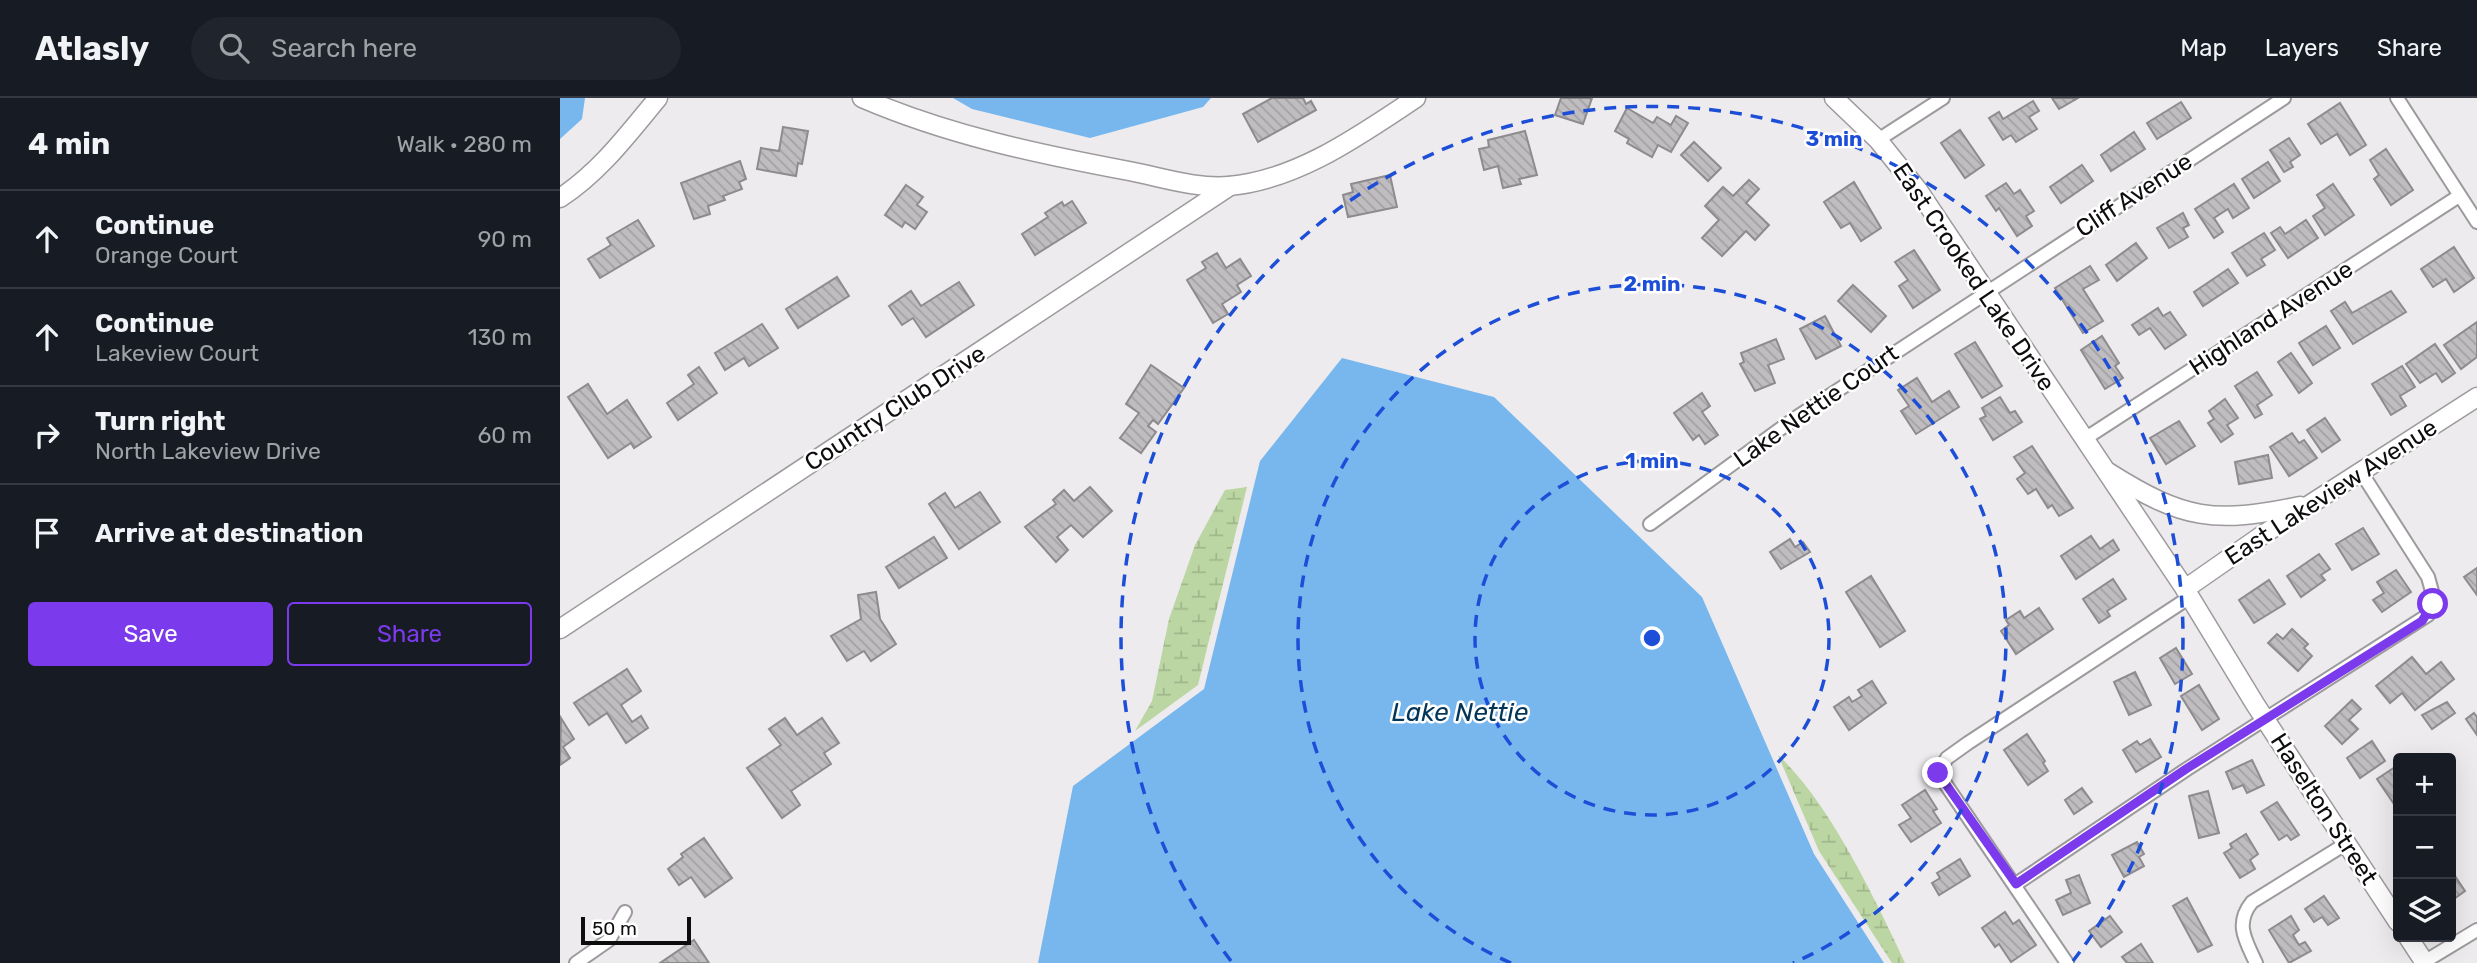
<!DOCTYPE html>
<meta charset="utf-8">
<style>
:root{--surface:#171b24;--page:#20242c;--text:#f1f3f6;--muted:#9ea1a6;--line:#363941;--accent:#7c3aed}
body{margin:0;font-family:Rubik,sans-serif;background:var(--page);color:var(--text)}
.controls{position:absolute;right:21px;bottom:21px;display:grid;overflow:hidden;border-radius:7px;box-shadow:0 7px 28px #0002}
.controls button{width:63px;height:63px;display:grid;place-items:center;padding:0;border:0;border-bottom:2px solid var(--line);background:var(--surface);color:var(--text);font:35px sans-serif}
.scale{position:absolute;left:21px;bottom:18px;width:110px;box-sizing:border-box;padding-left:7px;border:4px solid #0e0d0e;border-top:0;font-size:19px;line-height:24px;white-space:nowrap;color:#0e0d0e;-webkit-text-stroke:5px #fff;paint-order:stroke}
.stop{position:absolute;width:21px;height:21px;margin:-16px;border:5px solid #7c3aed;border-radius:50%;background:#fff}
.stop.end{background:#7c3aed;border-color:#fff;box-shadow:0 2px 7px #0008}
.list{margin:0;padding:0;list-style:none}
h2{display:flex;justify-content:space-between;align-items:center;height:91px;margin:0;padding:0 28px;font-size:30px}
h2 small{font-size:23px;font-weight:400;color:var(--muted)}
.list li{display:grid;grid-template-columns:46px 1fr auto;gap:21px;align-items:center;box-sizing:border-box;height:98px;padding:0 28px;border-top:2px solid var(--line)}
.list b{display:block;font-size:26px;white-space:nowrap}
.list p{margin:0;font-size:23px;white-space:nowrap;color:var(--muted)}
.list em{font-size:23px;font-style:normal;color:var(--muted)}
.actions{display:flex;gap:14px;padding:21px 28px}
.actions a{flex:1;padding:16px 0;border:2px solid var(--accent);border-radius:7px;text-align:center;font-size:24px;color:var(--accent)}
.actions .main{background:var(--accent);color:#fff}
.icon{flex:none;width:38px;height:38px;fill:none;stroke:currentColor;stroke-width:2;stroke-linecap:round;stroke-linejoin:round}
.map{position:relative;flex:none;width:1917px;height:865px;overflow:hidden}
header{display:flex;align-items:center;gap:42px;box-sizing:border-box;height:98px;padding:0 35px;background:var(--surface);border-bottom:2px solid var(--line)}
header strong{font-size:33px}
nav{display:flex;gap:38px;margin-inline-start:auto;font-size:24px}
.search{width:490px;height:63px;background:var(--page);display:flex;align-items:center;gap:18px;box-sizing:border-box;padding:0 24px;border-radius:38px;color:var(--muted);font-size:26px}
main{display:flex}
aside{flex:1;background:var(--surface)}
.map>svg:first-child{display:block}
.wetland{fill:url(#wetland-marsh)}
.water{fill:#77b7ed}
.building{fill:url(#building-back-hatch);stroke:#8e8b8e;stroke-width:2}
.lines{fill:none;stroke-linecap:round;stroke-linejoin:round}
.street-casing{stroke:#9d9a9d;stroke-width:16}
.secondary-casing{stroke:#9d9a9d;stroke-width:21}
.street{stroke:#fff;stroke-width:12}
.secondary{stroke:#fff;stroke-width:18}
.route{stroke:#7c3aed;stroke-width:9}
.ring{fill:none;stroke:#1d4ed8;stroke-width:3.5;stroke-dasharray:12 9}
.labels{text-anchor:middle;stroke-width:5;stroke-linejoin:round;paint-order:stroke}
.street-label{font-size:24px;fill:#0e0d0e;stroke:#fff}
.water-label{font-size:26px;font-style:italic;fill:#023558;stroke:#fff}
.centre{fill:#1d4ed8;stroke:#fff;stroke-width:3.5}
.ring-label{font-size:21px;text-anchor:middle;font-weight:bold;fill:#1d4ed8;stroke:#fff;stroke-width:5;stroke-linejoin:round;paint-order:stroke}
</style>
<header>
<strong>Atlasly</strong>
<div class="search"><svg class="icon" aria-label="search" viewBox="0 0 24 24"><circle cx="10" cy="10" r="6"/><path d="M15 15l6 6"/></svg>Search here</div>
<nav><a>Map</a><a>Layers</a><a>Share</a></nav>
</header>
<main>
<aside>
<h2>4 min<small>Walk · 280 m</small></h2>
<ul class="list">
<li><svg class="icon" aria-label="ahead" viewBox="0 0 24 24"><path d="M12 20V5M6 11l6-6 6 6"/></svg><div><b>Continue</b><p>Orange Court</p></div><em>90 m</em></li>
<li><svg class="icon" aria-label="ahead" viewBox="0 0 24 24"><path d="M12 20V5M6 11l6-6 6 6"/></svg><div><b>Continue</b><p>Lakeview Court</p></div><em>130 m</em></li>
<li><svg class="icon" aria-label="right" viewBox="0 0 24 24"><path d="M7 20v-9h11M14 6l5 5-5 5"/></svg><div><b>Turn right</b><p>North Lakeview Drive</p></div><em>60 m</em></li>
<li><svg class="icon" aria-label="arrive" viewBox="0 0 24 24"><path d="M6 21V4h12l-3 4 3 4H6"/></svg><div><b>Arrive at destination</b></div></li>
</ul>
<div class="actions"><a class="main">Save</a><a>Share</a></div>
</aside>
<div class="map">
<svg width="1917" height="865" viewBox="0 0 1917 865">
<defs>
<pattern id="wetland-marsh" width="20" height="14" patternUnits="userSpaceOnUse" patternTransform="scale(1.75)"><rect width="20" height="14" fill="#bcd6a3"/><path d="M1 5h8M5 5V1M11 12h8M15 12V8" fill="none" stroke="#a0b68b"/></pattern>
<pattern id="building-back-hatch" width="6" height="6" patternUnits="userSpaceOnUse" patternTransform="scale(1.75)"><rect width="6" height="6" fill="#c0bdc0"/><path d="M-1 5l2 2M0 0l6 6M5-1l2 2" fill="none" stroke="#a4a1a4"/></pattern>
</defs>
<rect width="100%" height="100%" fill="#eeebee"/>
<g class="wetland">
<polygon points="687,389 638,587 575,633 592,603 609,521 635,447 665,392"/>
<path d="M1218 657C1269 704 1315 801 1345 865H1332L1259 753Z"/>
</g>
<g class="water">
<polygon points="0,0 25,0 22,21 0,41"/>
<polygon points="393,0 651,0 643,9 530,40 412,11"/>
<polygon points="782,260 934,299 1142,499 1254,756 1324,865 478,865 513,688 644,591 700,363"/>
</g>
<g class="building">
<polygon points="712,0 743,0 746,6 751,3 756,12 698,44 683,16"/>
<polygon points="1001,0 1032,0 1023,26 995,17"/>
<polygon points="1492,0 1518,0 1499,11"/>
<polygon points="1473,3 1479,13 1469,19 1477,31 1456,44 1451,37 1443,42 1429,20 1439,14 1443,21"/>
<polygon points="1621,4 1631,20 1597,41 1587,25"/>
<polygon points="1780,5 1806,47 1790,57 1777,36 1761,46 1748,26"/>
<polygon points="1067,10 1093,25 1097,19 1111,27 1116,18 1128,25 1111,54 1098,47 1092,59 1067,45 1069,41 1055,33"/>
<polygon points="223,29 248,33 242,66 238,65 236,78 197,71 201,50 219,53"/>
<polygon points="1400,32 1424,67 1405,80 1381,45"/>
<polygon points="965,33 977,77 959,81 961,86 943,90 938,68 924,72 919,51 929,49 928,42"/>
<polygon points="1574,34 1585,51 1551,73 1541,57"/>
<polygon points="1729,40 1740,57 1730,64 1733,69 1724,74 1710,52"/>
<polygon points="1134,44 1161,70 1148,83 1121,57"/>
<polygon points="1826,51 1853,92 1831,107 1814,81 1819,77 1810,62"/>
<polygon points="180,63 186,81 179,84 182,91 163,98 165,102 148,108 150,116 134,121 121,85"/>
<polygon points="1708,64 1720,83 1694,100 1682,81"/>
<polygon points="1522,67 1533,83 1501,105 1490,89"/>
<polygon points="830,77 837,109 788,119 783,97 793,94 791,86"/>
<polygon points="1189,82 1199,91 1186,105 1209,127 1195,142 1186,133 1162,158 1142,140 1159,122 1145,108 1163,89 1173,98"/>
<polygon points="1294,84 1321,130 1301,143 1290,125 1281,130 1264,104"/>
<polygon points="1446,85 1454,96 1460,92 1474,113 1466,118 1472,128 1457,138 1439,110 1436,113 1426,98"/>
<polygon points="1674,86 1689,110 1673,120 1668,111 1654,120 1663,134 1654,140 1635,111"/>
<polygon points="1773,86 1794,117 1765,137 1753,118 1765,110 1757,97"/>
<polygon points="346,87 363,99 357,107 367,114 355,131 345,124 342,129 325,117"/>
<polygon points="512,103 526,125 475,157 462,136 488,119 485,115 502,104 504,108"/>
<polygon points="1623,115 1629,127 1623,130 1628,139 1609,150 1597,130"/>
<polygon points="78,122 94,148 40,180 28,161 51,147 47,140"/>
<polygon points="1746,122 1758,140 1728,160 1711,135 1720,129 1725,136"/>
<polygon points="1704,135 1715,152 1701,161 1705,167 1687,178 1672,155"/>
<polygon points="1576,145 1587,160 1557,183 1546,167"/>
<polygon points="1894,149 1914,180 1894,194 1886,181 1873,189 1861,171"/>
<polygon points="1354,152 1380,192 1353,210 1339,188 1348,182 1335,164"/>
<polygon points="657,155 666,170 680,161 691,178 677,187 681,194 662,206 668,216 653,225 627,182 646,170 642,164"/>
<polygon points="1530,168 1539,182 1523,191 1543,223 1523,235 1495,190"/>
<polygon points="1668,171 1678,185 1643,208 1634,194"/>
<polygon points="277,179 289,198 238,230 226,211"/>
<polygon points="399,184 414,207 366,239 353,220 342,227 329,208 351,193 361,208"/>
<polygon points="1293,187 1326,218 1311,234 1278,203"/>
<polygon points="1831,193 1846,214 1793,246 1771,213 1785,204 1792,215"/>
<polygon points="1598,210 1603,218 1610,214 1626,237 1605,251 1590,230 1579,237 1572,227"/>
<polygon points="1265,218 1281,248 1256,261 1240,231"/>
<polygon points="1917,224 1917,259 1901,271 1884,247"/>
<polygon points="202,226 218,250 189,268 184,260 165,272 155,255"/>
<polygon points="1766,228 1780,250 1753,267 1739,245"/>
<polygon points="1542,238 1559,265 1555,268 1563,280 1545,291 1521,252"/>
<polygon points="1216,241 1224,261 1208,267 1215,285 1195,293 1180,266 1184,264 1181,255"/>
<polygon points="1415,244 1442,288 1422,300 1395,256"/>
<polygon points="1875,246 1895,275 1882,284 1876,275 1860,285 1846,266"/>
<polygon points="1731,255 1752,285 1739,295 1718,264"/>
<polygon points="591,267 624,290 598,326 593,322 588,328 596,334 581,355 560,340 579,315 566,306"/>
<polygon points="1842,268 1855,289 1840,298 1846,308 1831,317 1812,286"/>
<polygon points="139,269 157,295 118,322 107,305 134,286 128,277"/>
<polygon points="1697,274 1712,297 1697,307 1702,316 1695,320 1675,288"/>
<polygon points="1357,280 1372,304 1389,293 1399,309 1356,336 1341,313 1349,308 1338,292"/>
<polygon points="28,286 47,316 67,302 91,339 74,350 71,345 48,360 8,299"/>
<polygon points="1142,295 1150,308 1142,314 1158,337 1145,346 1139,337 1133,342 1114,315"/>
<polygon points="1440,299 1450,315 1455,313 1462,324 1433,342 1420,321 1426,318 1422,310"/>
<polygon points="1665,301 1678,320 1667,327 1673,336 1661,344 1648,325 1654,321 1649,313"/>
<polygon points="1765,320 1780,342 1762,354 1747,332"/>
<polygon points="1619,323 1635,348 1606,366 1590,340"/>
<polygon points="1732,335 1739,345 1744,342 1757,360 1729,378 1710,349"/>
<polygon points="1472,348 1513,410 1499,418 1492,407 1488,410 1476,391 1468,396 1457,381 1465,375 1454,359"/>
<polygon points="1708,357 1712,380 1679,386 1675,364"/>
<polygon points="530,389 552,413 523,439 511,427 497,439 508,452 496,464 465,429 496,406 493,402 504,392 514,403"/>
<polygon points="420,394 440,424 399,451 369,406 385,395 395,410"/>
<polygon points="1803,430 1819,456 1792,472 1776,446"/>
<polygon points="1531,438 1540,451 1553,442 1559,452 1516,481 1501,458"/>
<polygon points="374,439 387,460 339,490 326,469"/>
<polygon points="1230,441 1235,449 1243,444 1250,454 1221,471 1210,454"/>
<polygon points="1759,456 1770,471 1761,477 1765,482 1741,499 1727,478"/>
<polygon points="1917,470 1917,497 1904,479"/>
<polygon points="1836,472 1851,494 1822,514 1813,502 1824,495 1817,484"/>
<polygon points="1311,478 1345,533 1320,549 1286,494"/>
<polygon points="1553,481 1566,501 1547,513 1550,518 1539,525 1523,501"/>
<polygon points="1709,482 1725,506 1694,525 1679,502"/>
<polygon points="316,494 320,521 336,546 311,563 304,553 287,563 271,538 301,521 298,497"/>
<polygon points="1479,510 1493,531 1456,556 1441,533 1449,527 1446,522 1460,513 1464,520"/>
<polygon points="1732,531 1748,546 1744,550 1752,558 1738,573 1708,545 1717,536 1723,541"/>
<polygon points="1616,550 1632,576 1615,586 1600,560"/>
<polygon points="1852,559 1866,576 1881,564 1894,581 1855,612 1842,595 1830,605 1816,588"/>
<polygon points="67,571 81,593 61,607 72,624 81,618 88,630 66,645 47,615 29,627 14,605"/>
<polygon points="1575,574 1591,607 1569,617 1554,584"/>
<polygon points="1312,583 1326,605 1289,632 1274,609 1289,599 1292,604 1302,598 1298,592"/>
<polygon points="1639,587 1659,621 1642,632 1621,598"/>
<polygon points="1792,602 1801,611 1789,622 1798,631 1782,646 1765,628"/>
<polygon points="1887,604 1895,615 1872,631 1862,617"/>
<polygon points="1914,615 1917,619 1917,637 1906,621"/>
<polygon points="1,620 14,641 3,649 10,660 0,667"/>
<polygon points="225,620 237,637 262,620 279,645 264,655 271,666 231,693 240,707 222,720 187,670 221,647 209,631"/>
<polygon points="1467,636 1485,663 1483,665 1488,673 1468,687 1444,652"/>
<polygon points="1590,641 1601,659 1576,674 1563,652 1577,643 1580,647"/>
<polygon points="1812,643 1825,663 1800,680 1787,660"/>
<polygon points="1692,662 1704,687 1687,695 1683,687 1673,691 1666,674"/>
<polygon points="1838,667 1838,712 1817,681"/>
<polygon points="1522,690 1532,704 1514,716 1505,702"/>
<polygon points="1365,692 1377,711 1373,713 1381,725 1351,744 1339,727 1351,720 1342,707"/>
<polygon points="1648,693 1659,735 1639,740 1629,698"/>
<polygon points="1717,704 1739,737 1731,742 1727,737 1719,742 1701,714"/>
<polygon points="1686,736 1698,756 1690,762 1695,771 1680,780 1664,755 1672,750 1670,746"/>
<polygon points="144,740 172,780 145,799 131,779 119,787 108,771 123,759 121,756"/>
<polygon points="1577,744 1584,756 1579,759 1584,768 1564,779 1552,757"/>
<polygon points="1400,761 1410,778 1379,797 1372,785 1380,780 1377,775"/>
<polygon points="1891,772 1905,793 1891,803"/>
<polygon points="1519,777 1530,805 1503,817 1496,802 1511,795 1506,782"/>
<polygon points="1764,798 1779,820 1768,827 1762,819 1754,824 1745,811"/>
<polygon points="1627,800 1652,847 1638,854 1613,808"/>
<polygon points="1445,814 1453,826 1459,822 1476,847 1451,864 1439,846 1435,849 1422,830"/>
<polygon points="1550,818 1562,834 1541,849 1529,833"/>
<polygon points="1731,818 1739,832 1733,837 1739,847 1745,844 1751,853 1729,865 1709,832"/>
<polygon points="134,842 149,865 100,865"/>
<polygon points="1581,846 1593,865 1567,865 1562,859"/>
</g>
<g class="lines">
<defs>
<g id="street">
<polyline points="1837,0 1917,124"/>
<polyline points="1318,42 1383,0"/>
<polyline points="1523,342 1899,98"/>
<polyline points="1090,426 1234,321 1724,0"/>
<polyline points="1456,786 1627,671 1868,517 1873,497 1868,479 1801,374"/>
<polyline points="1864,864 1917,832"/>
<polyline points="16,865 49,842 65,814"/>
<polyline points="1507,865 1378,675 1387,660 1408,645 1630,499"/>
<path d="M1696 865C1686 843 1674 826 1692 804L1787 745"/>
</g>
<g id="secondary">
<path d="M302 0C388 37 478 56 569 73 601 79 637 91 669 88 738 82 800 37 856 0"/>
<polyline points="1274,0 1318,42 1358,92 1625,491 1695,606 1838,824"/>
<path d="M0 100C40 74 68 36 98 0"/>
<path d="M1548 374C1624 422 1654 426 1740 408"/>
<polyline points="1625,491 1704,436 1917,299"/>
<polyline points="0,531 670,88"/>
<polyline points="1848,839 1865,865"/>
</g>
</defs>
<use href="#street" class="street-casing"/>
<use href="#secondary" class="secondary-casing"/>
<use href="#street" class="street"/>
<use href="#secondary" class="secondary"/>
</g>
<g class="lines">
<polyline class="route" points="1378,675 1456,786 1626,671 1862,523 1873,506"/>
</g>
<g class="ring">
<circle cx="1092" cy="540" r="177"/>
<path d="M951 865A354 354 0 1 1 1233 865"/>
<path d="M671 863A531 531 0 1 1 1513 863"/>
</g>
<g class="labels">
<g class="street-label">
<text transform="translate(1574 97) rotate(-33)" y="8">Cliff Avenue</text>
<text transform="translate(1414 179) rotate(56)" y="8">East Crooked Lake Drive</text>
<text transform="translate(1711 220) rotate(-33)" y="8">Highland Avenue</text>
<text transform="translate(1256 308) rotate(-35)" y="8">Lake Nettie Court</text>
<text transform="translate(335 310) rotate(-33)" y="8">Country Club Drive</text>
<text transform="translate(1771 394) rotate(-33)" y="8">East Lakeview Avenue</text>
<text transform="translate(1764 711) rotate(57)" y="8">Haselton Street</text>
</g>
<g class="water-label">
<text x="900" y="623">Lake Nettie</text>
</g>
</g>
<circle cx="1092" cy="540" r="10" class="centre"/>
<g class="ring-label">
<text x="1274" y="48">3 min</text>
<text x="1092" y="193">2 min</text>
<text x="1092" y="370">1 min</text>
</g>
</svg>
<div class="controls">
<button>+</button>
<button>−</button>
<button><svg class="icon" aria-label="layers" viewBox="0 0 24 24"><path d="M12 4l9 5-9 5-9-5zM3 14l9 5 9-5"/></svg></button>
</div>
<div class="scale">50 m</div>
<div class="stop" style="left:1873px;top:506px"></div>
<div class="stop end" style="left:1378px;top:675px"></div>
</div>
</main>
